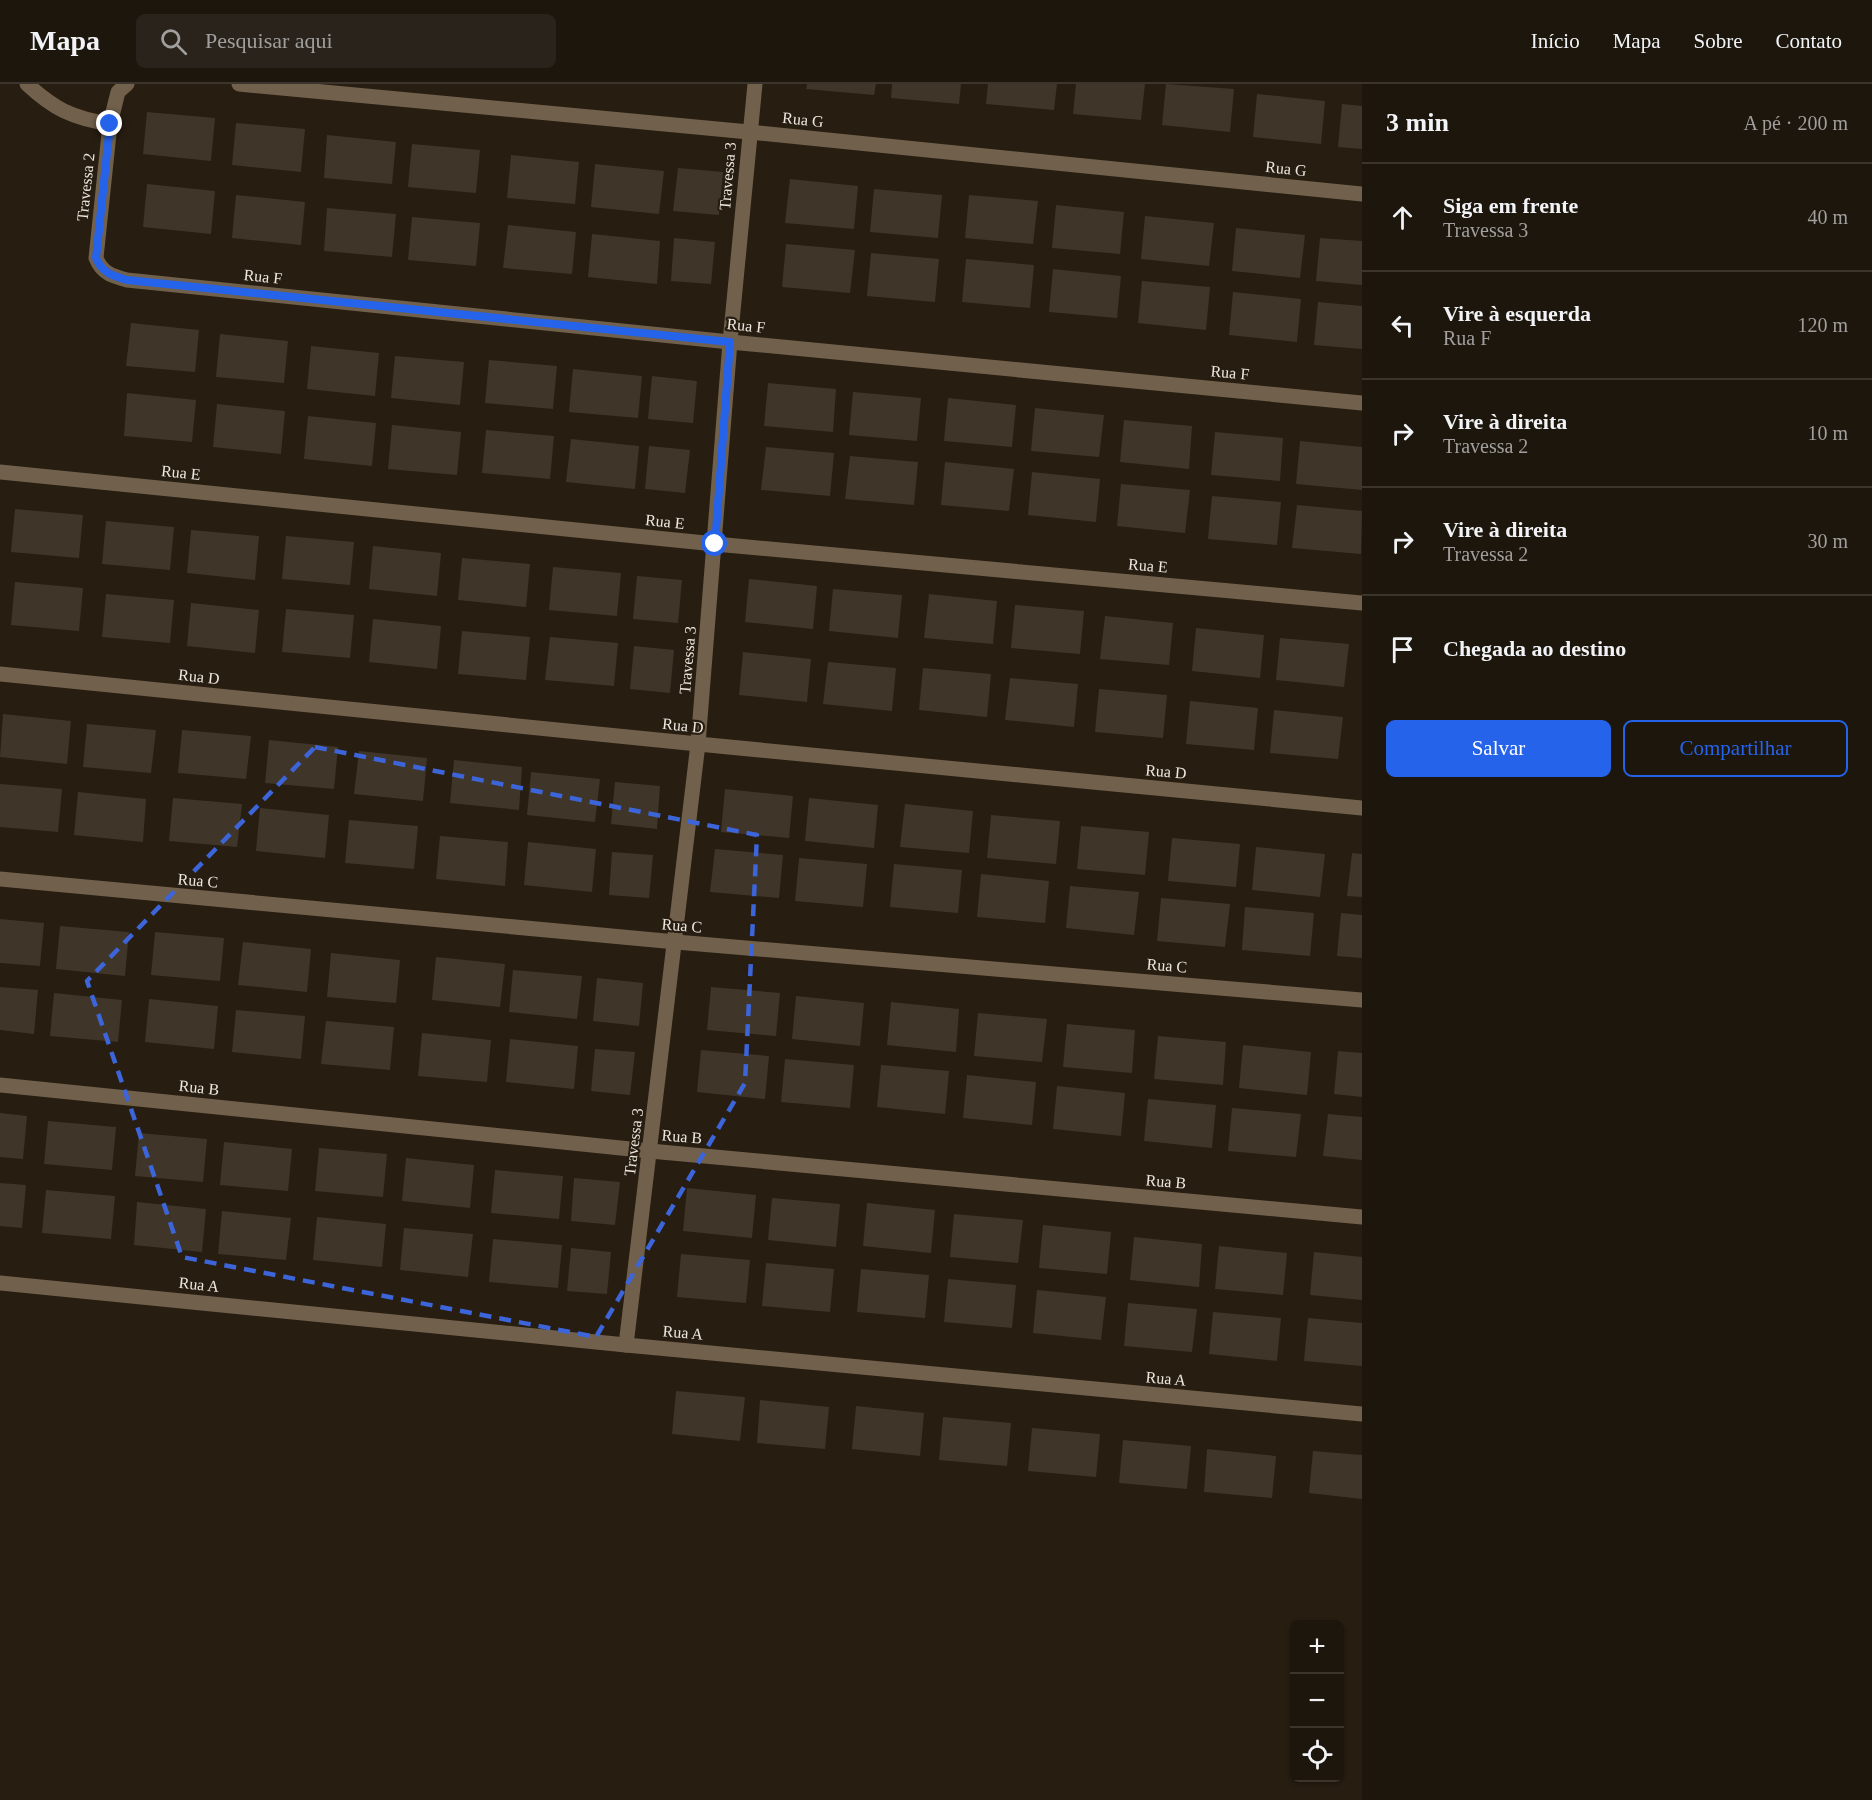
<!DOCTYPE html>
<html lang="pt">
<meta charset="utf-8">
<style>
:root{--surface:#1d160d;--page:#2a231b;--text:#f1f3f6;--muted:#a09f9d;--line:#3b352e;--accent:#2563eb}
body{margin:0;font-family:"Times New Roman",serif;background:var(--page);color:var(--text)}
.controls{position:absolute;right:18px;bottom:18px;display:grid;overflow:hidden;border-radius:9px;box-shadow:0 2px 4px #0004}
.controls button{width:54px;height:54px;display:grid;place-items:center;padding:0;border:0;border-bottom:2px solid var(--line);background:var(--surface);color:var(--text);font:30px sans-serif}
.stop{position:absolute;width:18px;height:18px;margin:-14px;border:4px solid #2563eb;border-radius:50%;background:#fff}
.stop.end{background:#2563eb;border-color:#fff;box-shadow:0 2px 6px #0008}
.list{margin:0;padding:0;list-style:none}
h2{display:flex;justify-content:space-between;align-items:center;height:78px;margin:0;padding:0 24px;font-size:26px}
h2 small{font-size:20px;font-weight:400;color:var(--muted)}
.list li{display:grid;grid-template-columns:39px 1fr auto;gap:18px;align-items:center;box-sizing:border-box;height:108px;padding:0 24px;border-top:2px solid var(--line)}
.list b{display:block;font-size:22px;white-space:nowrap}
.list p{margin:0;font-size:20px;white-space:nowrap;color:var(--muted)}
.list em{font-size:20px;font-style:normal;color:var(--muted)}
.actions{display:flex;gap:12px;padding:18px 24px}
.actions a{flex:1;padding:14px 0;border:2px solid var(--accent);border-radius:9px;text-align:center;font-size:21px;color:var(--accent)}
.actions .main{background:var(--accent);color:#fff}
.icon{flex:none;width:33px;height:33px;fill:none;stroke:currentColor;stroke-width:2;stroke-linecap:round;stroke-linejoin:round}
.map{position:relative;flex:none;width:1362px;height:1716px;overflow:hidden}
header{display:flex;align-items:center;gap:36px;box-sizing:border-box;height:84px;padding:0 30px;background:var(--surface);border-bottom:2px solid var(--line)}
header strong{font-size:28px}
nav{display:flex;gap:33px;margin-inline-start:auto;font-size:21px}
.search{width:420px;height:54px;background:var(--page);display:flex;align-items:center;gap:15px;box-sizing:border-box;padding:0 21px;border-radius:9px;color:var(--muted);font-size:22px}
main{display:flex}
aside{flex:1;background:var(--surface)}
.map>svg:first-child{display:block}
.building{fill:#403529}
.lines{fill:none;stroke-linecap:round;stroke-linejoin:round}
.street{stroke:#71604b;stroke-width:15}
.route{stroke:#2563eb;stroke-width:8}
.marked{fill:none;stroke:#3c65d9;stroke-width:4.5;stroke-dasharray:12 8;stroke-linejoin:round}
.labels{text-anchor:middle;stroke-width:4.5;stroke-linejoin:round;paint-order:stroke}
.street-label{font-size:16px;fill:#ede7df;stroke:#271d11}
</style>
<header>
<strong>Mapa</strong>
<div class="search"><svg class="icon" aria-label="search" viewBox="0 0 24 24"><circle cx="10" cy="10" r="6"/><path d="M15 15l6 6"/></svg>Pesquisar aqui</div>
<nav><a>Início</a><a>Mapa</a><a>Sobre</a><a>Contato</a></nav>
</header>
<main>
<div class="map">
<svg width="1362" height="1716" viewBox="0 0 1362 1716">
<rect width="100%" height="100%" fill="#271d11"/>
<g class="building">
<polygon points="807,0 876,0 874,11 806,5"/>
<polygon points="892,0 961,0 959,20 891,14"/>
<polygon points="988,0 1057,0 1054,26 986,20"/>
<polygon points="1076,0 1145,0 1141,36 1073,30"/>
<polygon points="1166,0 1234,5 1230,48 1162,41"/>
<polygon points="1257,10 1325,17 1321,60 1253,53"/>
<polygon points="1342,20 1362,22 1362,65 1338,63"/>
<polygon points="147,28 215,34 211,77 143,70"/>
<polygon points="236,39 305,45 301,88 232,81"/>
<polygon points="327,51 396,58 392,100 324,94"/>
<polygon points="412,60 480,66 476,109 408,103"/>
<polygon points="511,71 579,78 575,120 507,114"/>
<polygon points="595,80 664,87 659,130 591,123"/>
<polygon points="678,84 723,88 719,131 673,127"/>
<polygon points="790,95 858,102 854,145 785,139"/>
<polygon points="147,100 215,107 211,150 143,143"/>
<polygon points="874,105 942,111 938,154 870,148"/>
<polygon points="236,111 305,118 301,161 232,154"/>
<polygon points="969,111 1038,117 1033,160 965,154"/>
<polygon points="1056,121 1124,128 1120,170 1052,164"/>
<polygon points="327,124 396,130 392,173 324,167"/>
<polygon points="1145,132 1214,139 1209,182 1141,175"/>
<polygon points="412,133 480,139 476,182 408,176"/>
<polygon points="508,141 576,148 572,190 503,184"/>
<polygon points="1236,144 1305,151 1300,194 1232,187"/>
<polygon points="592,150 660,157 657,200 588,193"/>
<polygon points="674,154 715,158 711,200 671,197"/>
<polygon points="1320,154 1362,157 1362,201 1316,197"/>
<polygon points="786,160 855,166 850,209 782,203"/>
<polygon points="871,169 939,175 935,218 867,212"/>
<polygon points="966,175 1034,181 1030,224 962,218"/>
<polygon points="1053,185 1121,192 1117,234 1049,228"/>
<polygon points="1142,197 1210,203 1206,246 1138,239"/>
<polygon points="1233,208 1301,215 1297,258 1229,251"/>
<polygon points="1318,218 1362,222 1362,265 1314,261"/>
<polygon points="131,239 199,246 195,288 126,282"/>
<polygon points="220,250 288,257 284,299 216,293"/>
<polygon points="311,262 379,269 375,312 307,305"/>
<polygon points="395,272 464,278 460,321 391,314"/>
<polygon points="489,276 557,282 553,325 485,319"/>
<polygon points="573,285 642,292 638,334 569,328"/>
<polygon points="652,292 697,297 693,339 648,335"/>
<polygon points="768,299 836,305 833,348 764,342"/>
<polygon points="853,308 921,314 917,357 849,351"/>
<polygon points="127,309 196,316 192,358 124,352"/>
<polygon points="948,314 1016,321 1012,363 944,357"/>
<polygon points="217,320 285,327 281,370 213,363"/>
<polygon points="1035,324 1104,331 1099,373 1031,367"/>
<polygon points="308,332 376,339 372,382 304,375"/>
<polygon points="1124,336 1192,342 1189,385 1120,378"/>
<polygon points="392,341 461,348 457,391 388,385"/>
<polygon points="486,346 554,352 550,395 482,389"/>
<polygon points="1215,348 1283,354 1280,397 1211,391"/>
<polygon points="571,355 639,362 635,405 566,398"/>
<polygon points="1300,357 1362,363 1362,406 1296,400"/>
<polygon points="649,362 690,366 685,409 645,405"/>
<polygon points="766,363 834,369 830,412 761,406"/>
<polygon points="850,372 918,378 914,421 845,415"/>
<polygon points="945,378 1014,385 1009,427 941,421"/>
<polygon points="1032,388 1100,395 1096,438 1028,431"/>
<polygon points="1121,400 1190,406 1185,449 1117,442"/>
<polygon points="1212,412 1281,418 1277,461 1208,455"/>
<polygon points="1297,421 1362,427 1361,470 1292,464"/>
<polygon points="15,425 83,431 79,474 11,468"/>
<polygon points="106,437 174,443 170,486 102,480"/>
<polygon points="191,446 259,452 255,496 187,489"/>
<polygon points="286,452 354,458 350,501 282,495"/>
<polygon points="373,462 441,469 437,512 369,505"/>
<polygon points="462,474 530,480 526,523 458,516"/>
<polygon points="553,483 621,489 617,532 549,526"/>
<polygon points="637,492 682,496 678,539 633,535"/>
<polygon points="749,495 817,502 813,545 745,538"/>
<polygon points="15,498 83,504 79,547 11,541"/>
<polygon points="833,505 902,511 898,554 829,547"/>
<polygon points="106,510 174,516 170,559 102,553"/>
<polygon points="929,510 997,517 993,560 924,554"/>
<polygon points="191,519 259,526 255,569 187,562"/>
<polygon points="1015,521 1084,527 1080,570 1011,564"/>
<polygon points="286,525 354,531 350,574 282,568"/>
<polygon points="1105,532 1173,539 1169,581 1100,575"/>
<polygon points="373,535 441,542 437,585 369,578"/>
<polygon points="1196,544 1264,551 1260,594 1192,587"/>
<polygon points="462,547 530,553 526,596 458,590"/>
<polygon points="550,553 618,559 614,602 545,596"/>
<polygon points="1280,554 1349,560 1344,603 1276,596"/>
<polygon points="634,562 674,566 670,609 630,605"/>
<polygon points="743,568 811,575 807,618 739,611"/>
<polygon points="828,578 896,584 892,627 823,620"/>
<polygon points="923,584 991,590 987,633 919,626"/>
<polygon points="1010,594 1078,600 1074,643 1005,636"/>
<polygon points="1099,605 1167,611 1163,654 1095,648"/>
<polygon points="1190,617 1258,624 1254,666 1186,660"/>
<polygon points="1274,626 1343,633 1338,675 1270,669"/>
<polygon points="3,630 71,637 67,680 0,673"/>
<polygon points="87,640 156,646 151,689 83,683"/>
<polygon points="182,646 251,652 246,695 178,689"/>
<polygon points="269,656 338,663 334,705 265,699"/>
<polygon points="359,667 427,674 423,717 354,710"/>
<polygon points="454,676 522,683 519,726 450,719"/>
<polygon points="531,688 600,695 595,738 527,731"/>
<polygon points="615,698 660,702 657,745 611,740"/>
<polygon points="0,700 62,705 58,748 0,743"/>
<polygon points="725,705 793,712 789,754 721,748"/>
<polygon points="78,708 146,715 143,758 74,751"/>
<polygon points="173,714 242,720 237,763 169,757"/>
<polygon points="809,714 878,721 874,764 805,757"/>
<polygon points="905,720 973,727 969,769 900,763"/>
<polygon points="260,724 329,731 325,774 256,767"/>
<polygon points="991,731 1060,737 1056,780 987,774"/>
<polygon points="349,736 418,742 414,785 345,779"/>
<polygon points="1081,742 1149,748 1145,791 1077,785"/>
<polygon points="440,752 508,758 505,802 436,795"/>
<polygon points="1172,754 1240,760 1236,803 1168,797"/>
<polygon points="528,758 596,765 592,808 524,801"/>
<polygon points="1256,763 1325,770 1320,813 1252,806"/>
<polygon points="715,765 783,771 779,814 710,808"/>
<polygon points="612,768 653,771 649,814 609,811"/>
<polygon points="1352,769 1362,770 1362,813 1347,812"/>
<polygon points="799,774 867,780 863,823 795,817"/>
<polygon points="894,780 962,786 958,829 890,823"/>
<polygon points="981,790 1049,797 1045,839 977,833"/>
<polygon points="1070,802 1139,808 1134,851 1066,844"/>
<polygon points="1161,814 1230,820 1225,863 1157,857"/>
<polygon points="1245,823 1314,829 1310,872 1242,866"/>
<polygon points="1341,829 1362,831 1362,874 1337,872"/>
<polygon points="0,835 44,839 40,882 0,879"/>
<polygon points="60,842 129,848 125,892 56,885"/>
<polygon points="155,848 224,854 220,897 151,891"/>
<polygon points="243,858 311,865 307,908 238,901"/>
<polygon points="331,869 400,876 396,919 327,913"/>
<polygon points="436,873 505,880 500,923 432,916"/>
<polygon points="513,886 582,892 577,935 509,928"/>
<polygon points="597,894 643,899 639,942 593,937"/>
<polygon points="0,903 38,906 34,950 0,946"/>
<polygon points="711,903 780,909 776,952 707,946"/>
<polygon points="54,909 122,916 118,958 50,952"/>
<polygon points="796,912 864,919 860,962 792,955"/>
<polygon points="149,915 218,922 214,965 145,958"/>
<polygon points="891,918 959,925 956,968 887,961"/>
<polygon points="236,926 305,932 301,975 232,968"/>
<polygon points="978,929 1047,935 1042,978 974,972"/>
<polygon points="326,937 394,943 390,986 321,980"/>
<polygon points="1067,940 1135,946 1132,989 1063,983"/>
<polygon points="422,949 491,956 487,998 418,992"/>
<polygon points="1158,952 1226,958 1223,1001 1154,995"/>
<polygon points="510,955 578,962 574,1005 506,998"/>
<polygon points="1243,961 1311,968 1307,1011 1239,1004"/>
<polygon points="595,965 635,968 630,1011 591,1007"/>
<polygon points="701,966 769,972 765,1015 697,1008"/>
<polygon points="1338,967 1362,969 1362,1013 1334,1010"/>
<polygon points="785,975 854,981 850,1024 781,1018"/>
<polygon points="881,981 949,987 945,1030 877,1023"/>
<polygon points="967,991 1036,998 1032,1041 963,1034"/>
<polygon points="1057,1002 1125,1009 1121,1052 1053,1045"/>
<polygon points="1148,1015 1216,1021 1212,1064 1144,1057"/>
<polygon points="1232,1024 1301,1030 1296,1073 1228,1067"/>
<polygon points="0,1029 27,1032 23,1075 0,1073"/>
<polygon points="1328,1030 1362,1033 1362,1076 1323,1072"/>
<polygon points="48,1037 116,1043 112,1086 44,1080"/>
<polygon points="139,1049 207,1055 203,1098 135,1092"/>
<polygon points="224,1058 292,1065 288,1107 220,1101"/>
<polygon points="319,1064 387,1070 383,1113 315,1107"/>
<polygon points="406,1074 474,1081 470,1124 402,1117"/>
<polygon points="495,1086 563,1092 559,1135 491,1129"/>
<polygon points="574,1094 620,1098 615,1141 571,1137"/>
<polygon points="0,1099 26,1101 22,1144 0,1142"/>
<polygon points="687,1104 756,1111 752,1154 683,1147"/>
<polygon points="46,1106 115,1112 111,1155 42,1149"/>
<polygon points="772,1114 840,1120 836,1163 768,1156"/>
<polygon points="137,1118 206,1125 202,1168 134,1161"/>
<polygon points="867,1119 935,1126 931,1169 863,1162"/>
<polygon points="222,1127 291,1134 286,1176 218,1170"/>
<polygon points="954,1130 1023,1136 1018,1179 950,1173"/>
<polygon points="317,1133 386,1140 382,1183 313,1176"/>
<polygon points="1043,1141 1111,1148 1107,1190 1039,1184"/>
<polygon points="404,1144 473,1150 468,1193 400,1186"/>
<polygon points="1134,1153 1202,1160 1199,1203 1130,1196"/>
<polygon points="493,1155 562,1161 558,1204 489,1198"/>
<polygon points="1219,1162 1287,1169 1283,1211 1215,1205"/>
<polygon points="571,1164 611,1168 607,1210 567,1207"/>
<polygon points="1314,1168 1362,1173 1362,1216 1310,1211"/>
<polygon points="681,1170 750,1176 746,1219 677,1213"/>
<polygon points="766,1179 834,1185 830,1228 762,1222"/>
<polygon points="861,1185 929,1191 925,1234 857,1228"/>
<polygon points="948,1195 1016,1201 1012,1244 944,1238"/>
<polygon points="1037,1206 1106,1213 1101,1256 1033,1249"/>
<polygon points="1128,1219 1197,1225 1192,1268 1124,1262"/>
<polygon points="1213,1228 1281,1234 1277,1277 1209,1270"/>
<polygon points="1308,1234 1362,1239 1362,1282 1304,1277"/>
<polygon points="676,1307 745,1313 740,1357 672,1350"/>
<polygon points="760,1316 829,1323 825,1365 757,1359"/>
<polygon points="856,1322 924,1329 920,1372 852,1365"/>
<polygon points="943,1333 1011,1339 1007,1382 939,1376"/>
<polygon points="1032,1344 1100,1350 1096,1393 1028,1387"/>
<polygon points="1123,1356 1191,1362 1187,1405 1119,1399"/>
<polygon points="1207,1365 1276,1372 1272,1414 1204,1408"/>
<polygon points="1313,1367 1362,1371 1362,1415 1309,1409"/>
</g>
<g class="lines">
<g class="street">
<path d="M27 0C54 25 72 34 110 40"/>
<path d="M127 0 118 8 110 40 96 174C102 189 112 192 127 196L730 258 1362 319"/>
<polyline points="239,0 749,48 1362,110"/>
<polyline points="0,388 715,460 1362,519"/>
<polyline points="0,590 698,660 1362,724"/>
<polyline points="0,795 676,858 1362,916"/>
<polyline points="0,1001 650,1067 1362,1133"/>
<polyline points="0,1199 626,1261 1362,1330"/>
<polyline points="626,1261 698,660 730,258 755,0"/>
</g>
</g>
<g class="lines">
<path class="route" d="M110 40 96 174C102 189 113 192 127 196L730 258 715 460"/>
</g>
<path class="marked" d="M315 663 757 751 745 999 596 1253 182 1173 87 897Z"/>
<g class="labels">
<g class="street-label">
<text transform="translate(803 35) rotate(6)" y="6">Rua G</text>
<text transform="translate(1286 84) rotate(6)" y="6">Rua G</text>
<text transform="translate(727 92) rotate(-85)" y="6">Travessa 3</text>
<text transform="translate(85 103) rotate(-84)" y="6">Travessa 2</text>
<text transform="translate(263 192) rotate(6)" y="6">Rua F</text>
<text transform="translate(746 241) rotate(6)" y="6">Rua F</text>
<text transform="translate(1230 288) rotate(5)" y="6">Rua F</text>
<text transform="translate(181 388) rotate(6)" y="6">Rua E</text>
<text transform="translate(665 437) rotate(6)" y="6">Rua E</text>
<text transform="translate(1148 481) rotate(5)" y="6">Rua E</text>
<text transform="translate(687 576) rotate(-85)" y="6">Travessa 3</text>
<text transform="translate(199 592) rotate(6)" y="6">Rua D</text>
<text transform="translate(683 641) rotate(6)" y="6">Rua D</text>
<text transform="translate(1166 687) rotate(5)" y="6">Rua D</text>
<text transform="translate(198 796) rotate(5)" y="6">Rua C</text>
<text transform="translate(682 841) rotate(5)" y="6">Rua C</text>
<text transform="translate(1167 881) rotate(5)" y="6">Rua C</text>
<text transform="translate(199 1003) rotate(6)" y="6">Rua B</text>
<text transform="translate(682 1052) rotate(5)" y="6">Rua B</text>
<text transform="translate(633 1058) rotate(-83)" y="6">Travessa 3</text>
<text transform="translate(1166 1097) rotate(5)" y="6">Rua B</text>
<text transform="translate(199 1200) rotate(6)" y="6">Rua A</text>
<text transform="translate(683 1248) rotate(5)" y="6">Rua A</text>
<text transform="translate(1166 1294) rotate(5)" y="6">Rua A</text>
</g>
</g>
</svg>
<div class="controls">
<button>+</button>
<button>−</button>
<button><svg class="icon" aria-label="locate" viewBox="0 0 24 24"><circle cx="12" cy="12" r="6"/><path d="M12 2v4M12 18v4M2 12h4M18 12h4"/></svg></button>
</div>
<div class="stop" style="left:715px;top:460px"></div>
<div class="stop end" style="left:110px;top:40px"></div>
</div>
<aside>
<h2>3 min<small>A pé · 200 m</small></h2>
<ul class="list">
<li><svg class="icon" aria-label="ahead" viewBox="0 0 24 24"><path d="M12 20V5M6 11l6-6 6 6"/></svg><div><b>Siga em frente</b><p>Travessa 3</p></div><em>40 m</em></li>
<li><svg class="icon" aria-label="left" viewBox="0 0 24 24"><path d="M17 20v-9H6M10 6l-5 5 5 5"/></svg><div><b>Vire à esquerda</b><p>Rua F</p></div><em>120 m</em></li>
<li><svg class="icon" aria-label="right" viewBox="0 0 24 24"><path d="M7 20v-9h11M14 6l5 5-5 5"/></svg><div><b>Vire à direita</b><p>Travessa 2</p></div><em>10 m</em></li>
<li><svg class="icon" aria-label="right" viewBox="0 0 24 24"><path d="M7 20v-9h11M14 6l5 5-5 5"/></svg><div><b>Vire à direita</b><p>Travessa 2</p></div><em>30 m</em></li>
<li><svg class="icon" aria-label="arrive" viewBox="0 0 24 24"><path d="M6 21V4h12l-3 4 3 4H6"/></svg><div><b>Chegada ao destino</b></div></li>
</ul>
<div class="actions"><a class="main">Salvar</a><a>Compartilhar</a></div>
</aside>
</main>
